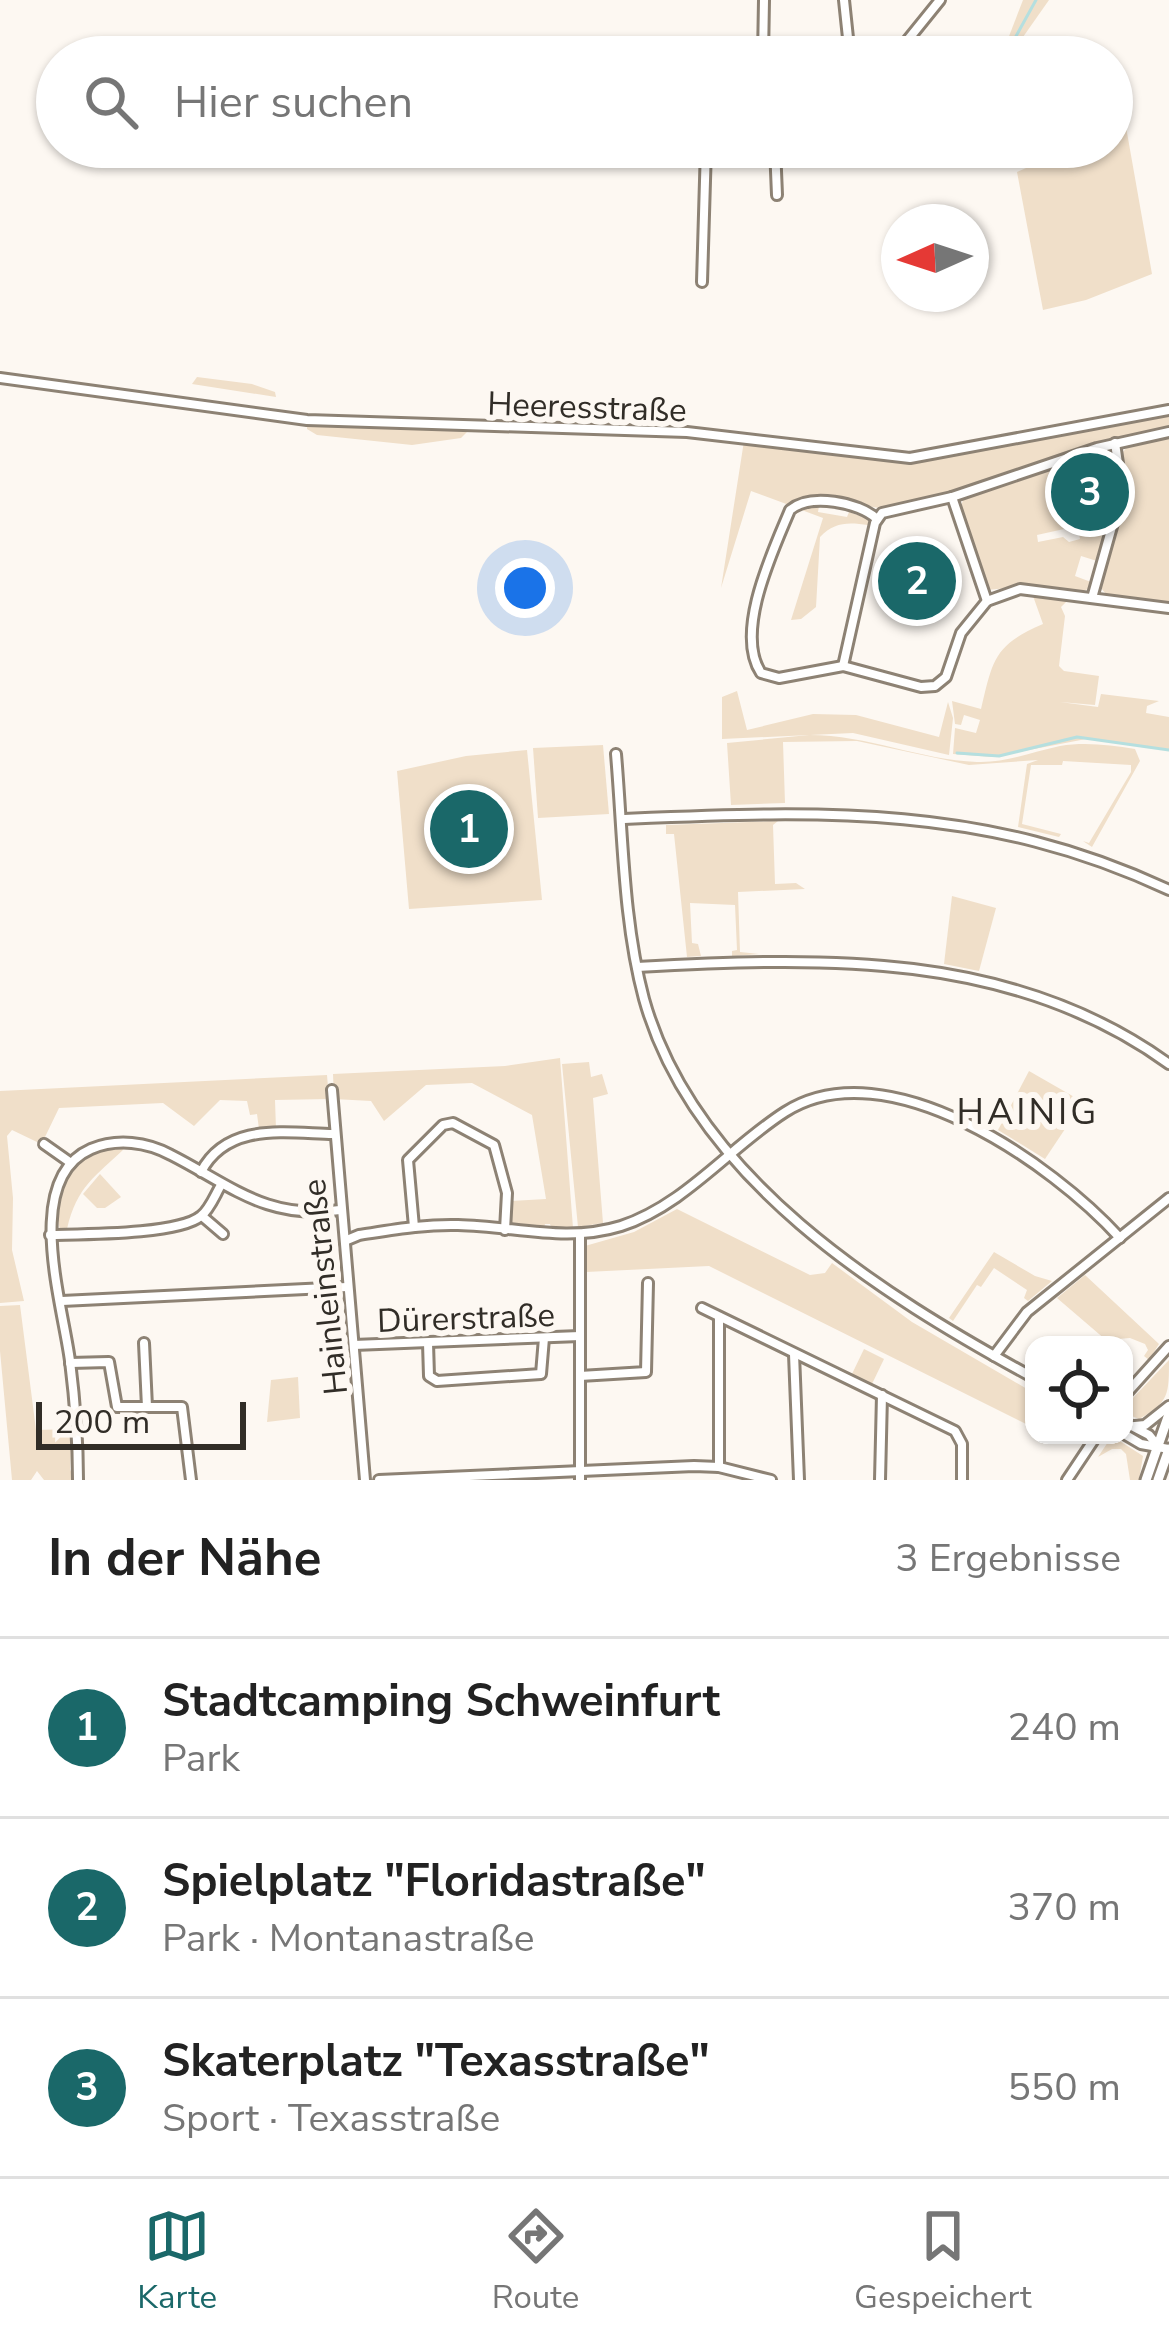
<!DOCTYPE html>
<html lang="de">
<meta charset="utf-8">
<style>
:root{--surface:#fff;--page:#f6f6f6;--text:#222;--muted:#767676;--line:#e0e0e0;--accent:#1a6869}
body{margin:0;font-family:"Nunito Sans",sans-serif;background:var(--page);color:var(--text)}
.controls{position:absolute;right:36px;bottom:36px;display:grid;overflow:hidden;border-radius:24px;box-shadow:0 3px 9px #0004}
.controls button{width:108px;height:108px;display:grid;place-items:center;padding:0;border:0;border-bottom:3px solid var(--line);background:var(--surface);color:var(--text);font:60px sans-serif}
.compass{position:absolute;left:881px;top:204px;width:108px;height:108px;border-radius:50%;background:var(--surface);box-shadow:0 3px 9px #0004;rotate:267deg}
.scale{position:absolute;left:36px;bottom:30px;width:210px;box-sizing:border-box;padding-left:12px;border:6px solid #312d27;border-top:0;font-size:33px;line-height:42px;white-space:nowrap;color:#312d27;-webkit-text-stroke:9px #fdf8f2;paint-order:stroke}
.you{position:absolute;left:525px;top:588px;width:42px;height:42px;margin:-30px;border:9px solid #fff;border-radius:50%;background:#1a73e8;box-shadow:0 0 0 18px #1a73e833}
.badge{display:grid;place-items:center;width:78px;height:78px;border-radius:50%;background:var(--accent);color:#fff;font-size:39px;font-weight:700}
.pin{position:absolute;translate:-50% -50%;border:6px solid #fff;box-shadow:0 3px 12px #0006}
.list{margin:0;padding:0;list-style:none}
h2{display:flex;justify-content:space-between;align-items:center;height:156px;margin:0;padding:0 48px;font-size:51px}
h2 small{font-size:39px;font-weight:400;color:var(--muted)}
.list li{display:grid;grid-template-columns:78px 1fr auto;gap:36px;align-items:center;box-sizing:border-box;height:180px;padding:0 48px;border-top:3px solid var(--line)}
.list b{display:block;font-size:45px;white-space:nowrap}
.list p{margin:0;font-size:39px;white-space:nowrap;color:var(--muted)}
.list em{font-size:39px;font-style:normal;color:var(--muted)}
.icon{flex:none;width:66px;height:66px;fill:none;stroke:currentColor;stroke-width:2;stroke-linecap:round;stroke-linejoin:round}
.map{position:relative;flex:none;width:1169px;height:1480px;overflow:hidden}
.search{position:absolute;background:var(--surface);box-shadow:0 3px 9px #0004;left:36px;right:36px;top:36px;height:132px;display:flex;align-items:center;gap:30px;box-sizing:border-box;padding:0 42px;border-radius:66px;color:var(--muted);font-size:45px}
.sheet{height:696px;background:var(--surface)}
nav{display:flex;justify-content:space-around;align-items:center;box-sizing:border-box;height:168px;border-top:3px solid var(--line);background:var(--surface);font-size:33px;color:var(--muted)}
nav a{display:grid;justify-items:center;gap:6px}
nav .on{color:var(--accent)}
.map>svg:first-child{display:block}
.green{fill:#f0dfc9;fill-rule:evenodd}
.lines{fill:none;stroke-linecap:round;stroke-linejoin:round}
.stream{stroke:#b5dfdf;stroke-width:3}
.minor-casing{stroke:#8d8274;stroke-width:14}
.major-casing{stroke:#8d8274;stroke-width:15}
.minor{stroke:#fff;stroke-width:8}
.major{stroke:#fff;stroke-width:9}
.labels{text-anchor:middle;stroke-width:12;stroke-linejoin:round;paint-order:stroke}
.street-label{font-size:33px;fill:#312d27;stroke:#fdf8f2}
.neighbourhood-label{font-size:36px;letter-spacing:3px;fill:#312d27;stroke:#fdf8f2}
</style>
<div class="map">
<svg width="1169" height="1480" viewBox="0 0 1169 1480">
<rect width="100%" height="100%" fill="#fdf8f2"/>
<g class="green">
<polygon points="1023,0 1049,0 1016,47 1009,50 1006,44"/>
<polygon points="1112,93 1120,93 1152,274 1086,300 1043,310 1017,172 1026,168 1025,147 1112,147"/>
<polygon points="197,377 252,384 275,392 276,397 192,384"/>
<polygon points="1169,413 1169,428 1098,443 946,494 879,508 814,497 789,505 751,491 721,588 744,441 895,461 924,461"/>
<polygon points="307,422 471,428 461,438 412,445 317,435 307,429"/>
<polygon points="1169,437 1169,603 1106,594 1101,588 1101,579 1126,490 1122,453 1129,445"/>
<path d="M1105 451 1115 463 1117 490 1097 561 1081 556 1075 576 1091 582 1088 589 1081 592 1028 586 987 590 981 576 985 574 980 572 960 510 963 500 1059 466 1065 487 1058 490 1062 510 1080 507 1078 487 1070 486 1069 478 1080 479 1068 475 1065 463ZM1068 511 1075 512 1080 539 1069 542 1063 537 1038 542 1037 535 1064 529 1060 519Z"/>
<path d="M807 506H819L818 512 847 517 849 512 869 519 868 525C848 522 834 522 820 537L816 607 801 619 791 620 823 518 799 509Z"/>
<polygon points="923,555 926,575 940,597 912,619 918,605 904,586 903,576"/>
<path d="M1033 596 1067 601 1061 607 1065 616 1059 666 1064 671 1099 676 1095 705 1060 702 1098 707 1101 694 1159 701 1147 706 1146 713 1169 717V749L1086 739 992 757 953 754 955 728 976 733 980 720 964 715 961 725 955 724 952 701 981 709C993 659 994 645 1043 624Z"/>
<polygon points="737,691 747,730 813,714 856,715 939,737 948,702 953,718 949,755 853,733 722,739 722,697"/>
<path d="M809 735C868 735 920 760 977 762 1007 763 1031 752 1060 746 1085 742 1110 745 1135 749L1140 761 1092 847 1083 841 1089 843 1131 772V765L1063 761 1062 765H1031L1022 824 1061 834 1059 837 1018 827 1027 764 1038 760 969 765 857 741 783 742 785 803 731 805 727 743Z"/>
<polygon points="603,745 609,814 538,818 533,748"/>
<polygon points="527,750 542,900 409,909 397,771 466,756"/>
<polygon points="778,821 773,825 775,884 796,883 805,889 738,892 740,952 759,954 732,956 732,951 737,950 735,905 690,903 692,943 698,944 701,956 687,957 674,834 666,834 666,825"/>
<polygon points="952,896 996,908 979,971 944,964"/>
<polygon points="560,1058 573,1228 552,1230 550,1224 545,1224 543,1230 511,1224 511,1201 546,1199 532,1115 472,1083 426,1085 384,1121 371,1101 334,1099 333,1074 505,1066"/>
<polygon points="589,1062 591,1077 602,1074 608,1094 593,1098 603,1223 578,1227 562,1064"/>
<polygon points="1029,1071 1083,1102 1045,1159 998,1130"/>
<polygon points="327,1075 329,1099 275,1100 276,1129 259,1129 257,1114 250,1115 247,1101 220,1100 194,1126 163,1103 59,1108 45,1137 37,1142 12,1130 7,1136 13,1198 12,1250 24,1301 0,1303 0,1091"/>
<path d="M110 1146 125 1148C95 1177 77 1186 67 1229L61 1232C47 1191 74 1159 110 1146Z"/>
<polygon points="100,1174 121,1197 105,1208 97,1208 83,1194"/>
<polygon points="677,1209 810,1275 825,1273 832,1263 912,1322 1034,1393 1034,1428 709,1266 586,1272 585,1246 634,1232"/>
<polygon points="994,1252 1035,1276 1052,1281 1028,1301 1024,1298 1027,1290 994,1268 981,1287 977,1285 953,1321 949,1318"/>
<polygon points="1085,1275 1159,1344 1149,1360 1144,1356 1148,1350 1145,1344 1130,1338 1106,1340 1057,1298"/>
<polygon points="20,1305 36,1430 72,1429 70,1469 74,1480 44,1480 37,1471 31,1480 12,1480 0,1351 0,1306"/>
<polygon points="864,1349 884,1359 871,1386 851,1376"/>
<path d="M1169 1360C1169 1394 1169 1403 1139 1419L1124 1413 1127 1396 1132 1399Z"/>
<polygon points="298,1377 300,1418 267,1422 271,1380"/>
<polygon points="1112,1436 1143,1456 1139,1480 1130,1480 1126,1454 1121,1449 1112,1449 1098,1457"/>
</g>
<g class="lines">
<g class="stream">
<polyline points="1015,38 1036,0"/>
<polyline points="957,753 999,756 1077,737 1169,750"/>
</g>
<defs>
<g id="minor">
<polyline points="844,0 850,57"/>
<polyline points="763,57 764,0"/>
<polyline points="894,57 940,0"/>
<polyline points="775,147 777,195"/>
<polyline points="702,282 706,147"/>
<polyline points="0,378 307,420 687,432 910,458 1169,410"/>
<polyline points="952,497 987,601"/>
<path d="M877 519C859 502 810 493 790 510 773 551 734 632 761 673L779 678 843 666 921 687 935 686 946 677 961 633 987 601 1020 589 1169 608"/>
<polyline points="1092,598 1122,491 1115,443"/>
<polyline points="843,666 875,523 882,513 952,497 1097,448 1169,432"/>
<path d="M616 754C623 835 623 921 644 999 694 1178 880 1294 1034 1378"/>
<path d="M621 819C819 811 984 803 1169 890"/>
<path d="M637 967C821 957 1012 950 1169 1064"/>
<polyline points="332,1090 365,1480"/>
<polyline points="44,1144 71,1163"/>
<path d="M201 1172C227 1122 285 1133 333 1134"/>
<polyline points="202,1216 223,1234"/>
<polyline points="414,1227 408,1160 443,1125 453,1123 494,1145 507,1193 505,1230"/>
<path d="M50 1235C82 1234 178 1235 201 1216 210 1209 215 1195 221 1185"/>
<path d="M347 1240 359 1235C392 1230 425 1224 458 1225 514 1226 566 1243 621 1226 685 1205 730 1147 785 1112 887 1047 1053 1164 1120 1238"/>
<polyline points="62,1301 347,1287"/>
<polyline points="702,1308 955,1431 962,1444 962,1480"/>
<polyline points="719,1317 719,1467"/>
<polyline points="144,1343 147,1407"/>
<polyline points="428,1343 429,1376 437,1381 541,1374 544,1338"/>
<polyline points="354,1345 580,1336"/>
<polyline points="794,1354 799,1480"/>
<polyline points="994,1356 1027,1312 1169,1198"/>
<polyline points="70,1363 109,1362 117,1407 182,1407 191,1480"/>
<polyline points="580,1376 646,1372 648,1283"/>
<polyline points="1124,1396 1169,1346"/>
<polyline points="1124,1422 1149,1435 1157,1445"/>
<polyline points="1135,1426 1145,1425 1169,1406"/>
<polyline points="1124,1434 1141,1444 1169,1449"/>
<path d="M78 1480C78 1440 75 1401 70 1361 63 1305 22 1179 91 1149 117 1138 147 1142 171 1155 232 1186 266 1220 340 1210"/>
<polyline points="379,1480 694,1466 719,1467 771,1480"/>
<polyline points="580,1480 580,1234"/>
<polyline points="880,1480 882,1395"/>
<polyline points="1067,1480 1097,1435"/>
</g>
<g id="major">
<polyline points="1146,1480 1169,1414"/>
<polyline points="1158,1480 1169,1449"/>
</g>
</defs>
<use href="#minor" class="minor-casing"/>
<use href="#major" class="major-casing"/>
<use href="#minor" class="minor"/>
<use href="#major" class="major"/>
</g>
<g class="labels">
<g class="street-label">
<text transform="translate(587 406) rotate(2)" y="12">Heeresstraße</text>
<text transform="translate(324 1287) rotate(-96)" y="12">Hainleinstraße</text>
<text transform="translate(466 1317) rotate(-2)" y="12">Dürerstraße</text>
</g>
<g class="neighbourhood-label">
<text x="1028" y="1124">HAINIG</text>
</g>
</g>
</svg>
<div class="controls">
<button><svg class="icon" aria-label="locate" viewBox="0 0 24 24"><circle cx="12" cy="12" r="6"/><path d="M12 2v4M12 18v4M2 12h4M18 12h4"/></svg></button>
</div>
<svg class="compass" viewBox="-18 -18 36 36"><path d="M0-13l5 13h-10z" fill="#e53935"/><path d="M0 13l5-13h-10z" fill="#767676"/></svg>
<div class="scale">200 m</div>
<div class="you"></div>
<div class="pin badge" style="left:469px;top:829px">1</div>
<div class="pin badge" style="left:917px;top:581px">2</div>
<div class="pin badge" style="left:1090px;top:492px">3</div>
<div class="search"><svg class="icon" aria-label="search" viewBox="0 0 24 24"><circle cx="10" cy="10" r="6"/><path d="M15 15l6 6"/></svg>Hier suchen</div>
</div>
<section class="sheet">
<h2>In der Nähe<small>3 Ergebnisse</small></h2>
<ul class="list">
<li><span class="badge">1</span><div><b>Stadtcamping Schweinfurt</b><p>Park</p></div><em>240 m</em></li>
<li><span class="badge">2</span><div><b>Spielplatz &quot;Floridastraße&quot;</b><p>Park · Montanastraße</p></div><em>370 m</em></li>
<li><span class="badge">3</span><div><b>Skaterplatz &quot;Texasstraße&quot;</b><p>Sport · Texasstraße</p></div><em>550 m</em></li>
</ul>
</section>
<nav>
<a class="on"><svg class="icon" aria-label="map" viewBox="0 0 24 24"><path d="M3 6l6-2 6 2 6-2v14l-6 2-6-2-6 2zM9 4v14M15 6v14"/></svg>Karte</a>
<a><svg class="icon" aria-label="directions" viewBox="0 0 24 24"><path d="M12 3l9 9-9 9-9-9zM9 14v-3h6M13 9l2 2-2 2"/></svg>Route</a>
<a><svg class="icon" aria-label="saved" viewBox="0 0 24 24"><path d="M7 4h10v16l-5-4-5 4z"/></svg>Gespeichert</a>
</nav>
